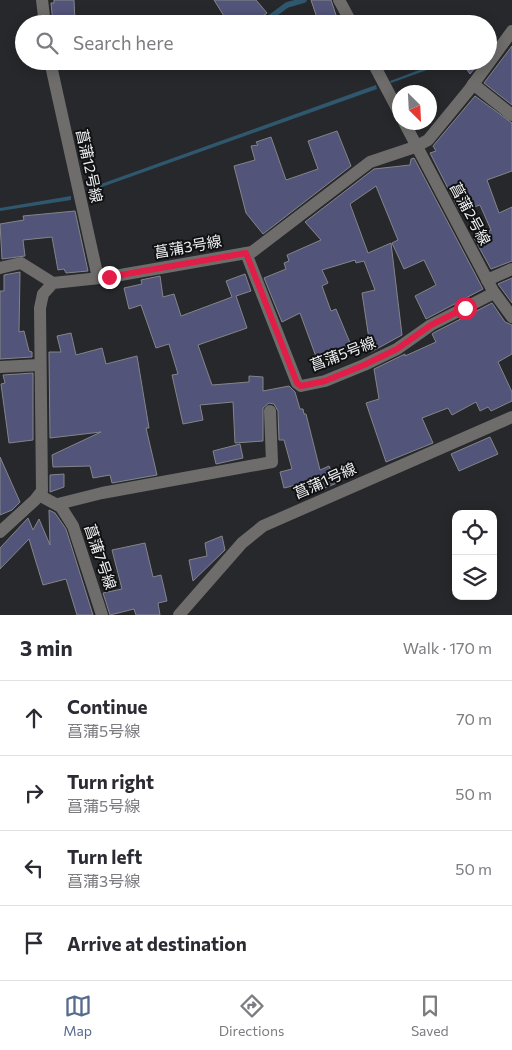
<!DOCTYPE html>
<meta charset="utf-8">
<style>
:root{--surface:#fff;--page:#f2f2f3;--text:#2b2b33;--muted:#7c7c81;--line:#e1e1e2;--accent:#566b8d}
body{margin:0;font-family:Commissioner,"Noto Sans JP",sans-serif;background:var(--page);color:var(--text)}
.controls{position:absolute;right:15px;bottom:15px;display:grid;overflow:hidden;border-radius:10px;box-shadow:0 2px 12px #0003}
.controls button{width:45px;height:45px;display:grid;place-items:center;padding:0;border:0;border-bottom:1px solid var(--line);background:var(--surface);color:var(--text);font:25px sans-serif}
.compass{position:absolute;left:392px;top:85px;width:45px;height:45px;border-radius:50%;background:var(--surface);box-shadow:0 2px 12px #0003;rotate:156deg}
.stop{position:absolute;width:15px;height:15px;margin:-11px;border:4px solid #e11d48;border-radius:50%;background:#fff}
.stop.end{background:#e11d48;border-color:#fff;box-shadow:0 1px 5px #0008}
.list{margin:0;padding:0;list-style:none}
h2{display:flex;justify-content:space-between;align-items:center;height:65px;margin:0;padding:0 20px;font-size:21px}
h2 small{font-size:16px;font-weight:400;color:var(--muted)}
.list li{display:grid;grid-template-columns:32px 1fr auto;gap:15px;align-items:center;box-sizing:border-box;height:75px;padding:0 20px;border-top:1px solid var(--line)}
.list b{display:block;font-size:19px;white-space:nowrap}
.list p{margin:0;font-size:16px;white-space:nowrap;color:var(--muted)}
.list em{font-size:16px;font-style:normal;color:var(--muted)}
.icon{flex:none;width:28px;height:28px;fill:none;stroke:currentColor;stroke-width:2;stroke-linecap:round;stroke-linejoin:round}
.map{position:relative;flex:none;width:512px;height:615px;overflow:hidden}
.search{position:absolute;background:var(--surface);box-shadow:0 2px 12px #0003;left:15px;right:15px;top:15px;height:55px;display:flex;align-items:center;gap:12px;box-sizing:border-box;padding:0 18px;border-radius:28px;color:var(--muted);font-size:19px}
.sheet{height:365px;background:var(--surface)}
nav{display:flex;justify-content:space-around;align-items:center;box-sizing:border-box;height:70px;border-top:1px solid var(--line);background:var(--surface);font-size:14px;color:var(--muted)}
nav a{display:grid;justify-items:center;gap:2px}
nav .on{color:var(--accent)}
.map>svg:first-child{display:block}
.water{fill:#2f586f}
.lines{fill:none;stroke-linecap:round;stroke-linejoin:round}
.stream{stroke:#2f586f;stroke-width:5.5}
.building{fill:#525479;stroke:#848589}
.minor{stroke:#6e6d6b;stroke-width:12}
.route{stroke:#e11d48;stroke-width:6}
.labels{text-anchor:middle;stroke-width:4;stroke-linejoin:round;paint-order:stroke}
.street-label{font-size:15px;fill:#eeeff1;stroke:#101112}
</style>
<div class="map">
<svg width="512" height="615" viewBox="0 0 512 615">
<rect width="100%" height="100%" fill="#27282b"/>
<g class="water">
<polygon points="443,61 452,61 391,83 390,81"/>
<polygon points="376,85 377,89 88,192 87,189"/>
<polygon points="71,196 71,200 0,211 0,208"/>
</g>
<g class="lines">
<polyline class="stream" points="261,24 287,5 304,0"/>
</g>
<g class="building">
<polygon points="54,0 74,0 75,21 53,23 51,3 54,3"/>
<polygon points="214,0 256,0 267,13 252,24 229,24"/>
<polygon points="311,0 331,0 339,24 319,24"/>
<polygon points="512,46 512,105 484,83"/>
<polygon points="461,61 480,61 470,74"/>
<polygon points="475,96 512,123 512,171 487,180 499,213 512,207 512,261 491,269 474,238 491,230 480,205 460,212 430,153 436,151 433,146"/>
<polygon points="337,131 351,166 263,234 246,213 234,166 255,160 251,146 258,145 256,142 271,137 286,180 318,169 308,141"/>
<polygon points="414,158 483,289 426,319 415,296 436,285 424,260 404,269 392,243 398,240 376,186 350,204 368,253 391,243 402,335 371,352 362,293 375,290 364,261 356,263 355,260 322,270 328,283 322,286 331,311 336,309 353,350 318,362 300,313 282,322 264,278 286,269 284,263 289,261 287,255 321,240 305,222 374,169 410,165 411,159"/>
<polygon points="75,211 88,271 66,273 64,269 58,270 52,237 23,240 25,256 2,259 0,224 24,220 23,216"/>
<polygon points="20,272 19,332 24,331 29,351 32,352 32,357 0,359 0,291 4,291 4,275"/>
<polygon points="245,274 251,291 236,296 247,328 198,345 212,385 249,382 249,376 263,377 263,391 289,386 295,392 300,409 303,409 304,414 306,414 320,470 329,466 337,483 302,497 297,485 284,488 280,472 292,469 284,440 279,440 278,411 274,404 269,403 263,408 263,441 235,443 233,402 200,405 203,420 183,424 172,375 178,374 169,344 156,348 141,305 129,309 124,288 142,284 141,280 160,276 163,297 174,294 181,316 232,297 226,281"/>
<polygon points="512,278 512,303 498,284"/>
<polygon points="492,303 505,322 512,325 512,354 498,362 512,392 512,401 491,411 488,407 480,411 476,402 452,415 448,408 422,418 433,443 386,462 366,403 379,399 374,369 405,354 405,356 436,342 432,334 435,332"/>
<polygon points="71,333 76,355 102,348 106,364 137,356 149,428 146,428 157,475 112,483 110,475 93,478 90,466 53,467 52,455 101,432 50,438 49,352 61,352 57,336"/>
<polygon points="33,373 33,440 9,443 1,384 5,383 3,375"/>
<polygon points="490,437 498,454 459,471 451,454"/>
<polygon points="240,444 243,458 216,464 213,451"/>
<polygon points="0,457 20,502 12,510 0,515"/>
<polygon points="64,474 64,487 50,492 50,475"/>
<polygon points="49,510 55,513 66,529 93,615 77,615 66,579 43,585 29,539 0,569 0,548 28,518 33,530 39,519 50,545"/>
<polygon points="222,536 225,550 193,581 189,560 207,556 205,543"/>
<polygon points="145,543 153,577 161,575 167,601 158,603 160,615 136,615 134,609 110,615 103,593 122,589 112,550"/>
</g>
<g class="lines">
<g class="minor">
<polyline points="42,0 45,24"/>
<polyline points="339,0 352,24"/>
<polyline points="50,61 98,278"/>
<polyline points="372,61 400,114"/>
<polyline points="473,84 512,115"/>
<polyline points="404,122 493,291 512,317"/>
<polyline points="246,253 297,383 301,386 325,381 364,365 397,349 431,325 494,293"/>
<polyline points="0,268 21,263 53,283"/>
<polyline points="487,280 512,269"/>
<polyline points="0,367 39,365"/>
<polyline points="39,495 61,507 73,526 102,615"/>
<polyline points="58,504 102,493 272,462 270,411"/>
<polyline points="0,532 35,500 42,491 40,308 43,294 53,283 109,277 252,252 370,162 415,147 428,140 469,90 512,31"/>
<polyline points="179,615 242,543 263,526 512,417"/>
</g>
</g>
<g class="lines">
<polyline class="route" points="109,277 246,253 297,383 301,386 325,381 364,365 397,349 431,325 465,308"/>
</g>
<g class="labels">
<g class="street-label">
<text transform="translate(89 166) rotate(78)" y="5">菖蒲12号線</text>
<text transform="translate(470 214) rotate(62)" y="5">菖蒲2号線</text>
<text transform="translate(188 247) rotate(-10)" y="5">菖蒲3号線</text>
<text transform="translate(343 354) rotate(-21)" y="5">菖蒲5号線</text>
<text transform="translate(325 481) rotate(-24)" y="5">菖蒲1号線</text>
<text transform="translate(100 557) rotate(71)" y="5">菖蒲7号線</text>
</g>
</g>
</svg>
<div class="controls">
<button><svg class="icon" aria-label="locate" viewBox="0 0 24 24"><circle cx="12" cy="12" r="6"/><path d="M12 2v4M12 18v4M2 12h4M18 12h4"/></svg></button>
<button><svg class="icon" aria-label="layers" viewBox="0 0 24 24"><path d="M12 4l9 5-9 5-9-5zM3 14l9 5 9-5"/></svg></button>
</div>
<svg class="compass" viewBox="-18 -18 36 36"><path d="M0-13l5 13h-10z" fill="#e53935"/><path d="M0 13l5-13h-10z" fill="#7c7c81"/></svg>
<div class="stop" style="left:465px;top:308px"></div>
<div class="stop end" style="left:109px;top:277px"></div>
<div class="search"><svg class="icon" aria-label="search" viewBox="0 0 24 24"><circle cx="10" cy="10" r="6"/><path d="M15 15l6 6"/></svg>Search here</div>
</div>
<section class="sheet">
<h2>3 min<small>Walk · 170 m</small></h2>
<ul class="list">
<li><svg class="icon" aria-label="ahead" viewBox="0 0 24 24"><path d="M12 20V5M6 11l6-6 6 6"/></svg><div><b>Continue</b><p>菖蒲5号線</p></div><em>70 m</em></li>
<li><svg class="icon" aria-label="right" viewBox="0 0 24 24"><path d="M7 20v-9h11M14 6l5 5-5 5"/></svg><div><b>Turn right</b><p>菖蒲5号線</p></div><em>50 m</em></li>
<li><svg class="icon" aria-label="left" viewBox="0 0 24 24"><path d="M17 20v-9H6M10 6l-5 5 5 5"/></svg><div><b>Turn left</b><p>菖蒲3号線</p></div><em>50 m</em></li>
<li><svg class="icon" aria-label="arrive" viewBox="0 0 24 24"><path d="M6 21V4h12l-3 4 3 4H6"/></svg><div><b>Arrive at destination</b></div></li>
</ul>
</section>
<nav>
<a class="on"><svg class="icon" aria-label="map" viewBox="0 0 24 24"><path d="M3 6l6-2 6 2 6-2v14l-6 2-6-2-6 2zM9 4v14M15 6v14"/></svg>Map</a>
<a><svg class="icon" aria-label="directions" viewBox="0 0 24 24"><path d="M12 3l9 9-9 9-9-9zM9 14v-3h6M13 9l2 2-2 2"/></svg>Directions</a>
<a><svg class="icon" aria-label="saved" viewBox="0 0 24 24"><path d="M7 4h10v16l-5-4-5 4z"/></svg>Saved</a>
</nav>
